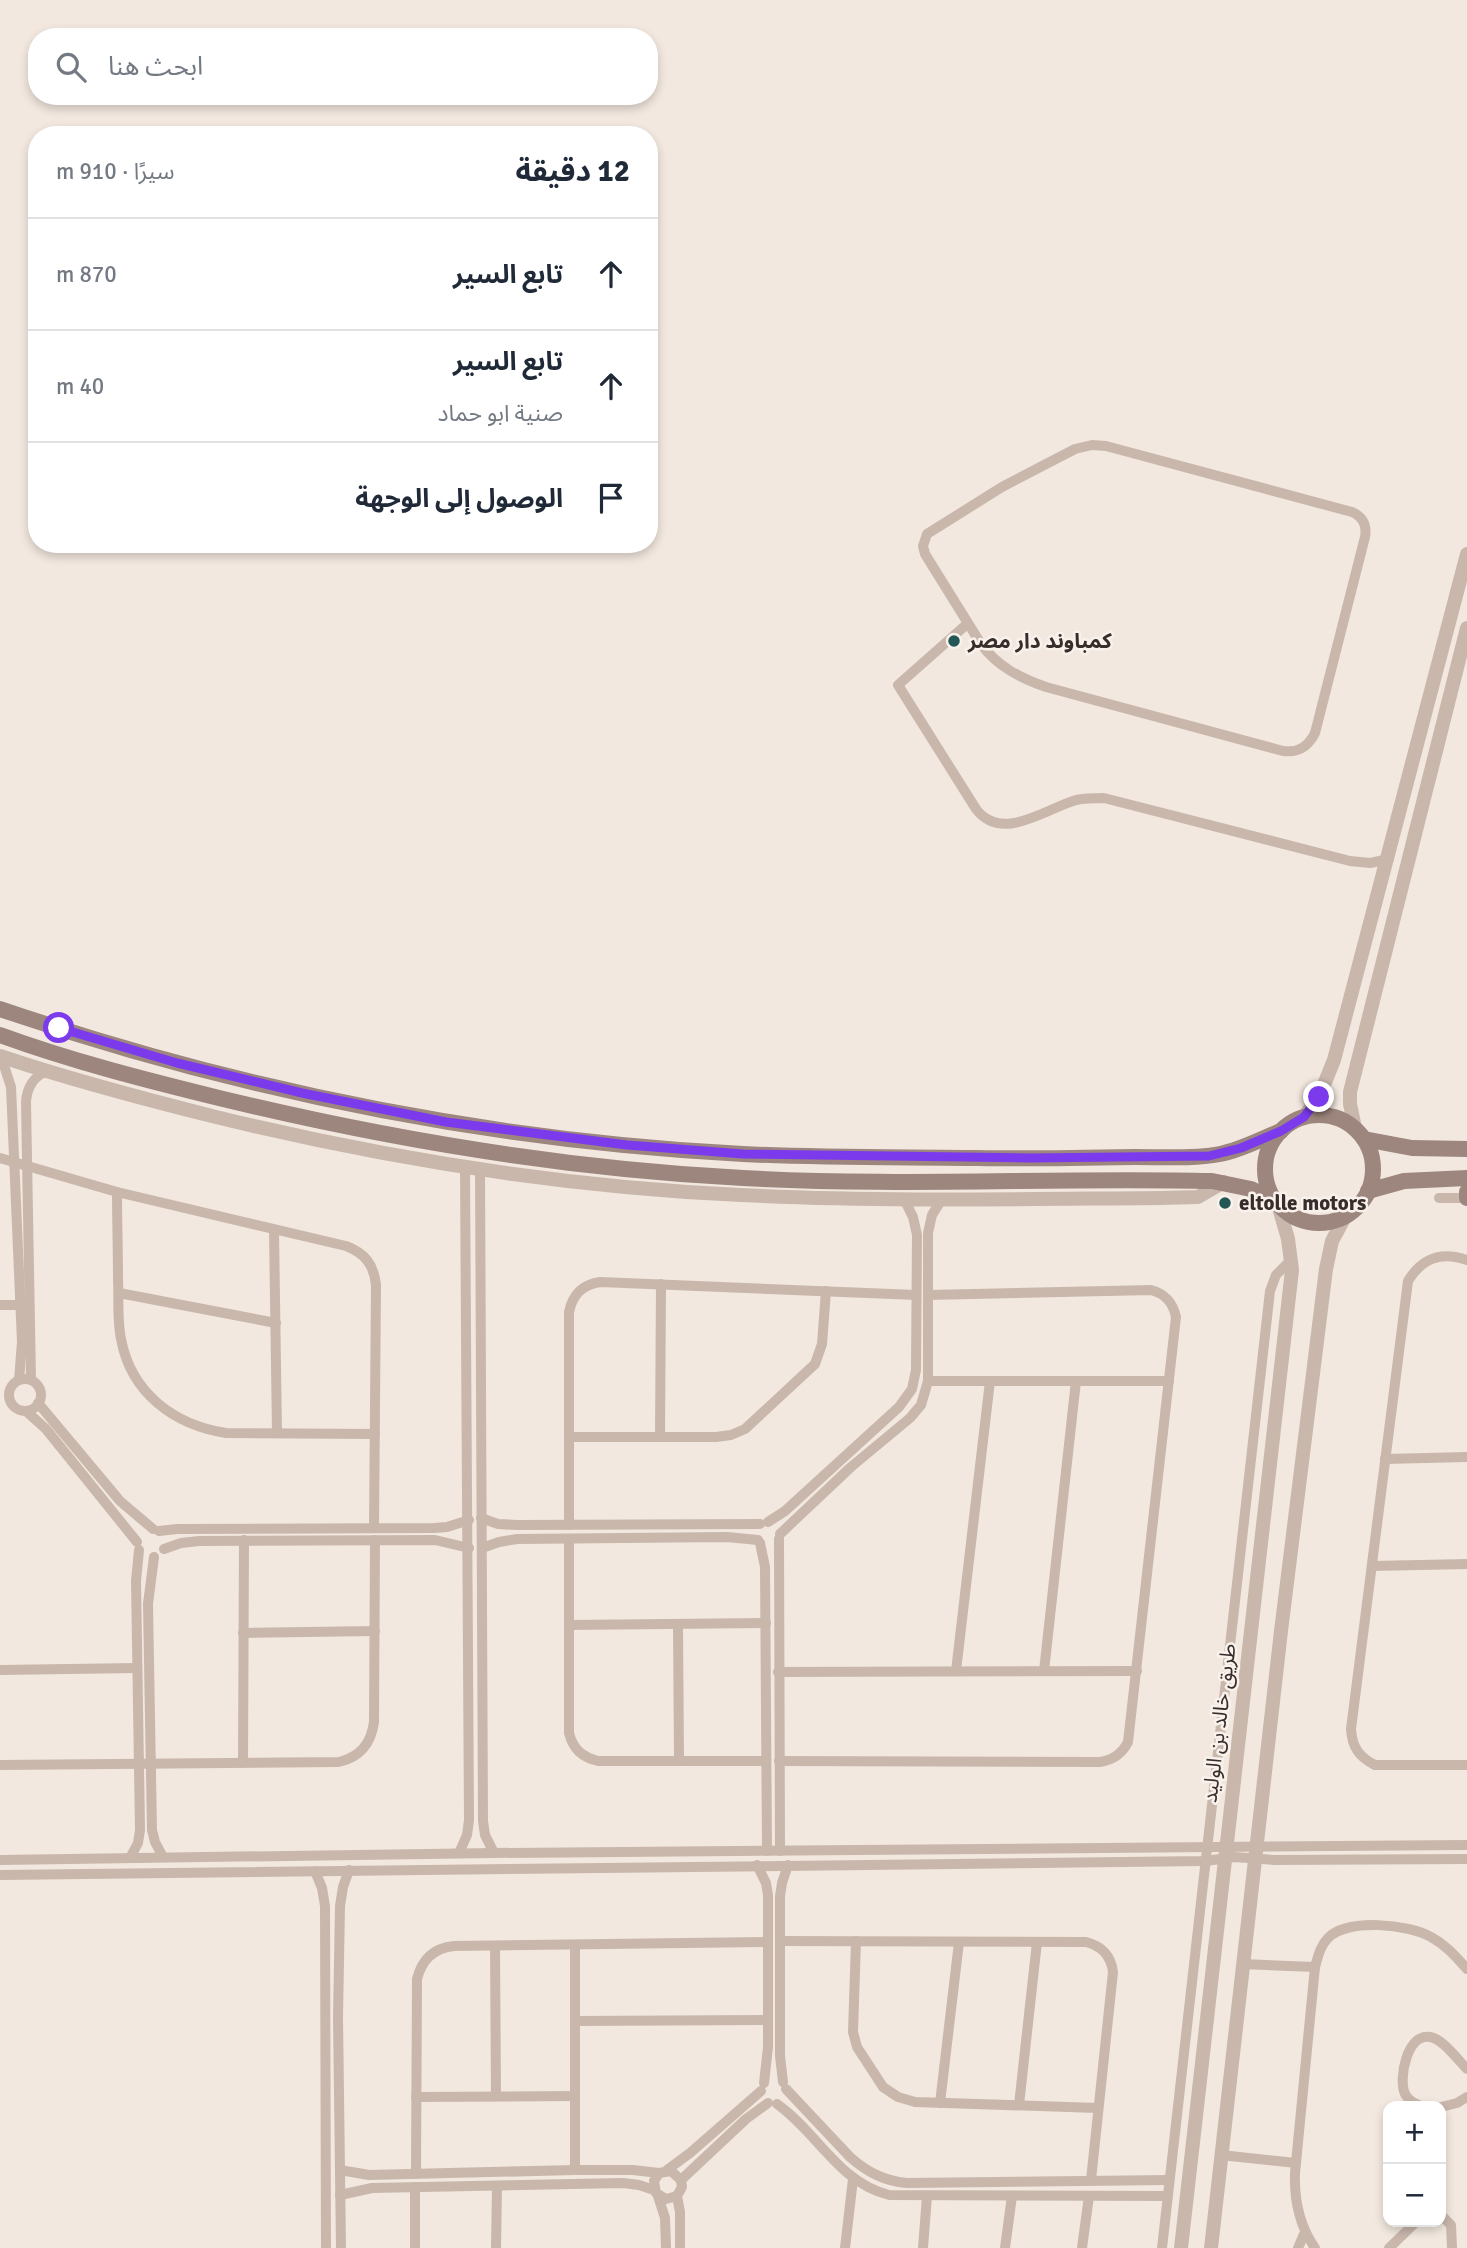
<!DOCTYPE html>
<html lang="ar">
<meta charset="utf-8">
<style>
:root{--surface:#fff;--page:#f2f2f3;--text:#1f2937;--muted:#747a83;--line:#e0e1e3}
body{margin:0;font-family:Signika,"Noto Sans Arabic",sans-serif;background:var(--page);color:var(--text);direction:rtl}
.controls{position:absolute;right:21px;bottom:21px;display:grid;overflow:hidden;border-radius:14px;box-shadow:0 4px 10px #0003}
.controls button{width:63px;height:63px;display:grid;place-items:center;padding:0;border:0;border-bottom:2px solid var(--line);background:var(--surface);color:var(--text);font:35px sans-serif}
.stop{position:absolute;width:21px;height:21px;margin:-16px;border:5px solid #7c3aed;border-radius:50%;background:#fff}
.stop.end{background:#7c3aed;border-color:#fff;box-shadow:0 2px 7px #0008}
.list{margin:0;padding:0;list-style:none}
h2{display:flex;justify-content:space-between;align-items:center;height:91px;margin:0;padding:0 28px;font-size:30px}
h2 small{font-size:23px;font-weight:400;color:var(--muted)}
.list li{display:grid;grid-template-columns:46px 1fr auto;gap:21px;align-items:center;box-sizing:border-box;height:112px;padding:0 28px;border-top:2px solid var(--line)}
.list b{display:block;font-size:26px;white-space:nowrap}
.list p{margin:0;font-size:23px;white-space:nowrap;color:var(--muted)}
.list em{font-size:23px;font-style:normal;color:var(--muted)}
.icon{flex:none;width:38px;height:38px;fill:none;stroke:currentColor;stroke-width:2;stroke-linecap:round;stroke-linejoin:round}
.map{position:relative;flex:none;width:1467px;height:2248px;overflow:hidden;direction:ltr}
.search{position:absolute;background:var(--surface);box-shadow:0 4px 10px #0003;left:28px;top:28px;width:630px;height:77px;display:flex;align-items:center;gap:18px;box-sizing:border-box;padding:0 24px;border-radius:28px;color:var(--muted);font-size:26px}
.panel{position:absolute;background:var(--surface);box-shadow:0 4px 10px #0003;left:28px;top:126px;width:630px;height:427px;border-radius:28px;direction:rtl}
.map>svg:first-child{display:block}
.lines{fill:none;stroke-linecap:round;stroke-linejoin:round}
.minor{stroke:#c9b7ac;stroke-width:10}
.tertiary{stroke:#c9b7ac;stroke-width:14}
.secondary{stroke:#9d867d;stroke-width:16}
.route{stroke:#7c3aed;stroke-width:9}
.poi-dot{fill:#225756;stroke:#f9f2ec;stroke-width:2.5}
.labels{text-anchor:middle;stroke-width:5;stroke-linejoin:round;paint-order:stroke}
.poi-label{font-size:21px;font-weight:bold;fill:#382d2a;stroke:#f9f2ec;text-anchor:start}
.street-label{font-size:21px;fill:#382d2a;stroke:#f9f2ec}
</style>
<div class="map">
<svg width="1467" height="2248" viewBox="0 0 1467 2248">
<rect width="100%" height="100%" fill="#f2e8df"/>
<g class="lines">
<g class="minor">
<path d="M1092 445 1106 446 1352 512C1363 517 1367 525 1365 537L1315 733C1308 747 1298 753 1283 751L1046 687C1020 678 997 666 981 644L925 554 923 546 927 534 1002 487 1075 449Z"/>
<path d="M967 624 898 685 976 809C1002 843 1045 809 1076 800 1085 798 1095 798 1104 798L1350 861 1370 863 1389 859"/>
<polyline points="1,1056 11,1087 22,1342 19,1380"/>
<path d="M0 1158 117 1192 346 1246C365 1253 374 1265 376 1285L374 1528"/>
<polyline points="480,1170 483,1821 485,1835 494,1853"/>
<path d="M117 1192C117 1221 118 1250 118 1279 119 1298 117 1320 121 1339 131 1393 174 1425 226 1433L375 1434"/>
<polyline points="1439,1198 1467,1198"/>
<polyline points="274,1231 277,1433"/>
<path d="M1467 1260C1441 1251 1422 1258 1408 1281L1351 1729C1352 1747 1359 1757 1375 1765H1467"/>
<polyline points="119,1293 276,1323"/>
<polyline points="0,1305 21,1305"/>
<circle cx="25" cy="1395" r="16"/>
<path d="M31 1380 26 1102C27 1087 33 1077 47 1071"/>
<polyline points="928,1381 1169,1381"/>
<polyline points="38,1403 120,1501 153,1529"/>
<polyline points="26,1411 46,1429 137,1542"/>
<polyline points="569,1437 716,1437 731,1435 745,1429 815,1364 822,1344 826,1291"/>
<polyline points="660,1437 661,1284"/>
<polyline points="1385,1459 1467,1457"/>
<polyline points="481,1518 498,1524 517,1525 760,1524"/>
<polyline points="768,1522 785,1511 899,1407 912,1389 916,1370 917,1235 913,1217 904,1199"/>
<path d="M569 1525V1312C573 1294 582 1285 600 1282L916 1295"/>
<polyline points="159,1531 177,1529 434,1528 447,1527 469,1520"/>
<polyline points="780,1534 851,1467 910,1418 921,1405 928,1381 928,1233 932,1215 942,1199"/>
<path d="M569 1539V1733C573 1749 582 1757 598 1761H766"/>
<polyline points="779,1539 780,1851"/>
<polyline points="760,1543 765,1567 767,1851"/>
<polyline points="482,1548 499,1542 517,1539 727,1537 758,1540"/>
<polyline points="164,1549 181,1543 199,1541 435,1540 469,1548"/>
<polyline points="154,1557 148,1604 152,1830 155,1842 163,1857"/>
<polyline points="1372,1566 1467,1564"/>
<polyline points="678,1624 679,1761"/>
<polyline points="569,1625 766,1623"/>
<polyline points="243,1633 375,1631"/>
<polyline points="0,1670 137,1668"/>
<polyline points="956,1671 990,1381"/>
<polyline points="1044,1671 1076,1381"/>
<polyline points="778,1672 1137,1671"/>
<path d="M779 1761 1100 1762C1113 1760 1122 1754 1128 1742L1176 1317C1173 1303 1166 1294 1151 1290L928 1295"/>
<polyline points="243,1763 244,1540"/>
<path d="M0 1765 339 1762C360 1757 371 1744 374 1722L375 1540"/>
<polyline points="459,1853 467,1835 469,1820 465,1168"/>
<polyline points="130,1858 138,1843 140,1830 136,1581 139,1550"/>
<polyline points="0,1860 494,1853 1467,1845"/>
<polyline points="757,1865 766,1883 768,1895 768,2047 764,2083"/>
<polyline points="315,1871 322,1888 325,1906 326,2248"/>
<polyline points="0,1875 1206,1861 1234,1857 1274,1860 1467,1859"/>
<path d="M780 1941 1086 1942C1102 1946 1111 1956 1113 1972L1091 2180"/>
<polyline points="856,1941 853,2032 857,2047 883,2087 898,2097 915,2102 1098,2108"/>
<polyline points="575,1945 575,2170"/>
<polyline points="495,1946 496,2096"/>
<polyline points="1242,1964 1315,1967"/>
<polyline points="575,2021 768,2020"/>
<polyline points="783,2082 780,2056 780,1896 782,1883 788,1865"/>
<path d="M786 2089 850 2157C867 2172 884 2181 907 2183L1169 2180"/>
<polyline points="416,2097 575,2096"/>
<polyline points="940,2103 959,1942"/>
<path d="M777 2104C817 2132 839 2183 889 2195L1167 2196"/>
<polyline points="1019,2105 1037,1942"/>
<path d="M1422 2106C1414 2104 1409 2101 1405 2094 1398 2079 1407 2033 1430 2037 1443 2039 1457 2059 1467 2069"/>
<polyline points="1441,2107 1457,2103 1467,2097"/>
<polyline points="1221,2155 1296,2163"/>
<polyline points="340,2170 369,2175 575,2170 633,2170 659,2173"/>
<polyline points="667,2170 690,2153 761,2091"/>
<path d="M416 2174 417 1979C422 1959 434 1948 454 1946L768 1942"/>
<polyline points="681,2180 746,2119 768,2103"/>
<polyline points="340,2195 372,2188 623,2183 639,2185 654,2190"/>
<polyline points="658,2196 665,2218 666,2248"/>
<polyline points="677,2196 666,2199 656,2193 654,2181 659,2173 671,2171 681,2180 682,2187 677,2196 680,2212 680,2248"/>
<polyline points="1441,2215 1451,2225 1452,2248"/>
<polyline points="341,2248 338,2017 340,1906 343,1887 349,1870"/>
<polyline points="415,2248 415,2187"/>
<polyline points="496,2248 497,2186"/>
<polyline points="845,2248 853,2179"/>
<polyline points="923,2248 927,2196"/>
<polyline points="1005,2248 1012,2196"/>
<polyline points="1082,2248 1089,2196"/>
<polyline points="1162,2248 1270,1291 1276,1275 1292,1259"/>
<polyline points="1298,2248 1305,2232"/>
<path d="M1315 2248C1299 2225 1294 2201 1295 2173L1315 1967C1318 1957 1320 1946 1328 1938 1347 1918 1409 1924 1431 1937 1446 1945 1456 1957 1467 1969"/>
<polyline points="1389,2248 1416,2222"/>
</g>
<g class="tertiary">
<path d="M0 1056C71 1080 144 1099 216 1117 388 1159 564 1187 741 1195 881 1202 1021 1199 1161 1198L1198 1197 1224 1182"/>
<polyline points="1304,1117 1319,1097 1334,1060 1467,554"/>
<polyline points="1355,1128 1350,1104 1350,1092 1467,628"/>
<polyline points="1181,2248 1292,1270 1288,1239 1278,1204"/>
<polyline points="1211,2248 1281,1631 1326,1269 1332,1241 1346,1215"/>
</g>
<g class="secondary">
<path d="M0 1009C239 1090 491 1141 743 1154 821 1158 900 1157 978 1158 1030 1159 1083 1158 1135 1157 1163 1157 1193 1159 1220 1154 1241 1150 1261 1139 1281 1131"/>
<path d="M0 1035C71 1061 146 1080 219 1098 392 1140 566 1169 743 1178 900 1187 1056 1177 1212 1181L1251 1189 1276 1201"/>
<circle cx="1319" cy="1169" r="54"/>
<polyline points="1364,1139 1412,1148 1467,1149"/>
<polyline points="1368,1191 1404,1181 1467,1178"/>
<polyline points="1467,1198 1467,1192"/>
</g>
</g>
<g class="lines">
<polyline class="route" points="59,1028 177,1063 302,1093 446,1122 627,1145 743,1154 1030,1158 1209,1156 1241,1148 1281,1131 1304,1117 1319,1097"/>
</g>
<g class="poi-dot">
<circle cx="954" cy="641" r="7"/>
<circle cx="1225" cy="1203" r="7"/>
</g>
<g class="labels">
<g class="poi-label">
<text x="968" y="648">كمباوند دار مصر</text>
<text x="1239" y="1210">eltolle motors</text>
</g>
<g class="street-label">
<text transform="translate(1219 1723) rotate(-83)" y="7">طريق خالد بن الوليد</text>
</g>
</g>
</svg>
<div class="controls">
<button>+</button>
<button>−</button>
</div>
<div class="stop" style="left:59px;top:1028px"></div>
<div class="stop end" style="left:1319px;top:1097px"></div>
<div class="search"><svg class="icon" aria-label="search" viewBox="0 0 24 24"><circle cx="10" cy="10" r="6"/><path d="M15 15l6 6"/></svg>ابحث هنا</div>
<section class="panel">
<h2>12 دقيقة<small>سيرًا · 910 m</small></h2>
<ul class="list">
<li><svg class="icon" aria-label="ahead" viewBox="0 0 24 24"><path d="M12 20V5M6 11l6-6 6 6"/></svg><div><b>تابع السير</b></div><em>870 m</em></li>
<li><svg class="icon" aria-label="ahead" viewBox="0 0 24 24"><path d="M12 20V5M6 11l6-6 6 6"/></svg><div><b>تابع السير</b><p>صنية ابو حماد</p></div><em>40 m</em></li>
<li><svg class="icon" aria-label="arrive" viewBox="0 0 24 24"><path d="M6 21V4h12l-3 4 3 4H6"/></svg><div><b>الوصول إلى الوجهة</b></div></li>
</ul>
</section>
</div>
